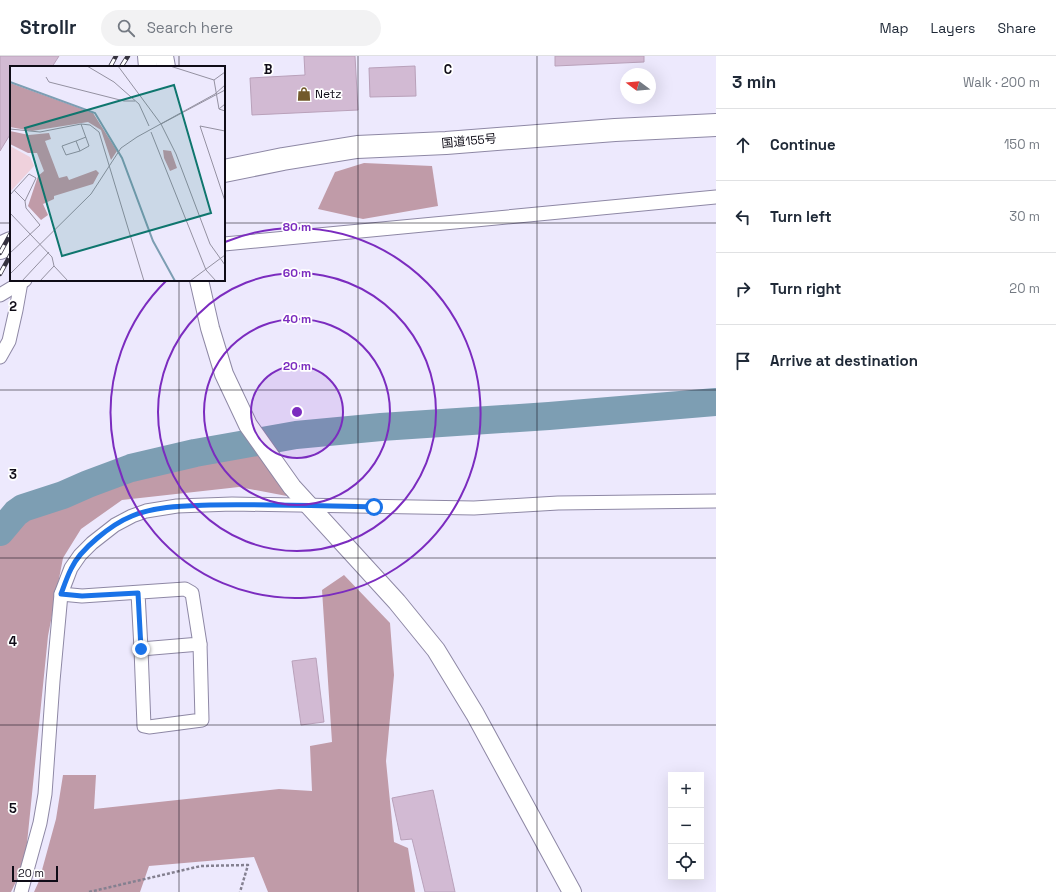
<!DOCTYPE html>
<meta charset="utf-8">
<style>
:root{--surface:#fff;--page:#f2f2f3;--text:#1f2937;--muted:#747a83;--line:#e0e1e3}
body{margin:0;font-family:"Space Grotesk","Noto Sans JP",sans-serif;background:var(--page);color:var(--text)}
.controls{position:absolute;right:12px;bottom:12px;display:grid;overflow:hidden;border-radius:0px;box-shadow:0 4px 16px #0002}
.controls button{width:36px;height:36px;display:grid;place-items:center;padding:0;border:0;border-bottom:1px solid var(--line);background:var(--surface);color:var(--text);font:20px sans-serif}
.compass{position:absolute;left:620px;top:12px;width:36px;height:36px;border-radius:50%;background:var(--surface);box-shadow:0 4px 16px #0002;rotate:286deg}
.scale{position:absolute;left:12px;bottom:10px;width:46px;box-sizing:border-box;padding-left:4px;border:2px solid #0f0c17;border-top:0;font-size:11px;line-height:14px;white-space:nowrap;color:#0f0c17;-webkit-text-stroke:3px #fff;paint-order:stroke}
.stop{position:absolute;width:12px;height:12px;margin:-9px;border:3px solid #1a73e8;border-radius:50%;background:#fff}
.stop.end{background:#1a73e8;border-color:#fff;box-shadow:0 1px 4px #0008}
.list{margin:0;padding:0;list-style:none}
h2{display:flex;justify-content:space-between;align-items:center;height:52px;margin:0;padding:0 16px;font-size:17px}
h2 small{font-size:13px;font-weight:400;color:var(--muted)}
.list li{display:grid;grid-template-columns:26px 1fr auto;gap:12px;align-items:center;box-sizing:border-box;height:72px;padding:0 16px;border-top:1px solid var(--line)}
.list b{display:block;font-size:15px;white-space:nowrap}
.list em{font-size:13px;font-style:normal;color:var(--muted)}
.icon{flex:none;width:22px;height:22px;fill:none;stroke:currentColor;stroke-width:2;stroke-linecap:round;stroke-linejoin:round}
.map{position:relative;flex:none;width:716px;height:836px;overflow:hidden}
header{display:flex;align-items:center;gap:24px;box-sizing:border-box;height:56px;padding:0 20px;background:var(--surface);border-bottom:1px solid var(--line)}
header strong{font-size:19px}
nav{display:flex;gap:22px;margin-inline-start:auto;font-size:14px}
.search{width:280px;height:36px;background:var(--page);display:flex;align-items:center;gap:10px;box-sizing:border-box;padding:0 14px;border-radius:22px;color:var(--muted);font-size:15px}
main{display:flex}
aside{flex:1;background:var(--surface)}
.map>svg:first-child{display:block}
.forest{fill:#c09ba8}
.lines{fill:none;stroke-linecap:round;stroke-linejoin:round}
.river{stroke:#7d9eb3;stroke-width:28}
.building{fill:#d2bad3;stroke:#b9a1ba}
.street-casing{stroke:#8e88a5;stroke-width:15}
.secondary-casing{stroke:#8e88a5;stroke-width:20}
.highway-casing{stroke:#8e88a5;stroke-width:24}
.path{stroke:#848090;stroke-width:2.5;stroke-dasharray:3 2;stroke-linecap:butt}
.street{stroke:#fff;stroke-width:13}
.secondary{stroke:#fff;stroke-width:18}
.highway{stroke:#fff;stroke-width:22}
.rail-casing{stroke:#35323f;stroke-width:4.5}
.rail{stroke:#fff;stroke-width:3;stroke-dasharray:9;stroke-linecap:butt}
.route{stroke:#1a73e8;stroke-width:5}
.grid{fill:none;stroke:#0f0c17;stroke-width:1;stroke-opacity:0.55}
.ring{fill:none;stroke:#7b2cbf;stroke-width:2}
.labels{text-anchor:middle;stroke-width:3.5;stroke-linejoin:round;paint-order:stroke}
.poi-label{font-size:12px;fill:#0f0c17;stroke:#fff;text-anchor:start}
.street-label{font-size:12px;fill:#0f0c17;stroke:#fff}
.inset-river{fill:none;stroke:#7d9eb3;stroke-width:2}
.inset-road{fill:none;stroke:#9491a1;stroke-width:1}
.view{fill:#0f766e;fill-opacity:0.15;stroke:#0f766e;stroke-width:2}
.inset-edge{fill:none;stroke:#0f0c17;stroke-width:2}
.grid-label{font-size:13px;text-anchor:middle;font-weight:bold;fill:#0f0c17;stroke:#fff;stroke-width:3.5;stroke-linejoin:round;paint-order:stroke}
.centre{fill:#7b2cbf;stroke:#fff;stroke-width:2}
.ring-label{font-size:12px;text-anchor:middle;font-weight:bold;fill:#7b2cbf;stroke:#fff;stroke-width:3.5;stroke-linejoin:round;paint-order:stroke}
</style>
<header>
<strong>Strollr</strong>
<div class="search"><svg class="icon" aria-label="search" viewBox="0 0 24 24"><circle cx="10" cy="10" r="6"/><path d="M15 15l6 6"/></svg>Search here</div>
<nav><a>Map</a><a>Layers</a><a>Share</a></nav>
</header>
<main>
<div class="map">
<svg width="716" height="836" viewBox="0 0 716 836">
<rect width="100%" height="100%" fill="#ede9fd"/>
<g class="forest">
<polygon points="364,107 432,110 438,150 363,163 318,153 335,116"/>
<polygon points="255,393 292,441 239,431 122,444 81,473 63,502 48,580 25,807 11,836 0,836 0,490 21,462 129,421"/>
<polygon points="344,519 390,567 394,619 386,705 394,786 408,792 415,836 268,836 254,801 149,810 140,836 34,836 39,825 56,763 63,719 96,719 94,753 279,733 312,735 310,690 332,686 322,534"/>
</g>
<g class="lines">
<polyline class="river" points="0,476 16,457 23,452 63,439 88,428 131,412 195,397 296,379 381,371 549,360 716,346"/>
</g>
<g class="building">
<polygon points="0,0 59,0 52,11 11,11 11,77 0,95"/>
<polygon points="304,0 355,0 358,54 252,59 250,22 305,19"/>
<polygon points="555,0 644,0 644,6 555,10"/>
<polygon points="415,10 416,40 370,41 369,12"/>
<polygon points="316,602 324,666 301,669 292,605"/>
<polygon points="433,734 455,836 425,836 412,783 401,784 392,742"/>
</g>
<g class="lines">
<defs>
<g id="street">
<polyline points="224,188 716,141"/>
<polyline points="0,239 25,224"/>
<polyline points="0,301 9,285 16,254 21,226"/>
<polyline points="61,538 82,540 185,533 192,537 200,588 141,593 138,537"/>
<polyline points="141,593 144,670 149,671 202,664 200,588"/>
<polyline points="21,836 40,767 45,738 53,625 61,538 71,512 80,499 92,487 115,469 132,460 146,455 177,450 232,448 474,452 558,447 716,445"/>
</g>
<g id="secondary">
<polyline points="147,0 148,11"/>
<polyline points="164,0 166,11"/>
<polyline points="199,224 210,272 224,318 248,369 292,431 397,546 436,594 475,658 572,836"/>
</g>
<g id="highway">
<polyline points="224,115 283,103 357,91 446,87 615,74 716,69"/>
<polyline points="0,192 11,187"/>
</g>
</defs>
<use href="#street" class="street-casing"/>
<use href="#secondary" class="secondary-casing"/>
<use href="#highway" class="highway-casing"/>
<polyline class="path" points="89,836 201,810 248,809 240,836"/>
<use href="#street" class="street"/>
<use href="#secondary" class="secondary"/>
<use href="#highway" class="highway"/>
<defs>
<g id="rail">
<polyline points="110,11 116,0"/>
<polyline points="121,11 128,0"/>
<polyline points="0,197 11,177"/>
<polyline points="0,218 11,198"/>
</g>
</defs>
<use href="#rail" class="rail-casing"/>
<use href="#rail" class="rail"/>
</g>
<g class="lines">
<path class="route" d="M141 593 138 537 82 540 61 538C64 530 67 521 71 513 80 493 112 468 132 460 156 450 184 450 210 449 264 448 319 450 374 451"/>
</g>
<path class="grid" d="M179 0V11M358 0V836M537 0V836M0 167H11M224 167H716M179 224V836M0 334H716M0 502H716M0 669H716"/>
<circle cx="297" cy="356" r="46" fill="#7b2cbf" fill-opacity=".12"/>
<g class="ring">
<circle cx="297" cy="356" r="46"/>
<circle cx="297" cy="356" r="93"/>
<circle cx="297" cy="356" r="139"/>
<path d="M225 186A185 185 0 1 1 167 224"/>
</g>
<defs>
<symbol id="shop-bare" viewBox="-9 -9 18 18"><path d="M-5-2.5h2.3a2.7 3.5 0 0 1 5.4 0H5L5.5 6h-11ZM-1.5-2.5h3a1.5 2.3 0 0 0-3 0Z" fill="#725a2b" stroke="#fff" stroke-width="2.5" paint-order="stroke"/></symbol>
</defs>
<g fill-rule="evenodd">
<use href="#shop-bare" x="294" y="28" width="20" height="20"/>
</g>
<g class="labels">
<g class="poi-label">
<text x="315" y="42">Netz</text>
</g>
<g class="street-label">
<text transform="translate(469 85) rotate(-5)" y="4">国道155号</text>
</g>
</g>
<g transform="translate(10 10)">
<rect width="215" height="215" fill="#ede9fd"/>
<path d="M0 80 20 91 24 100 0 126Z" fill="#efd1dc"/>
<path d="M0 17 83 47 107 85 101 94 91 64 78 56 22 65 0 61ZM0 65 19 69 39 67 41 73 35 75 49 112 57 110 59 114 86 104 89 107 83 118 44 130V133L33 138 38 149 31 154 18 140 28 110 34 105 27 87H18L0 78ZM153 84 161 85 167 102 160 105 154 92Z" fill="#c09ba8"/>
<path class="inset-river" d="M0 16 85 47 112 92 143 175 165 215"/>
<path class="inset-road" d="M77 0 104 16 129 38 139 60M108 0 151 58 166 88 200 178 215 199M160 0 204 14 215 6M36 11 39 16 114 35H125M204 14 209 43M215 38 209 43 215 45M71 58 79 80 70 85 66 75 76 71M151 58 215 24M0 63 30 66 71 58 80 59 89 66 134 215M215 65 190 60 215 135M141 66 196 204 206 215M66 75 52 80 56 89 70 85M4 124 15 135M0 129 19 108 26 112 15 135 16 142 30 159 0 187M0 147 42 191 44 200 30 215M44 200 58 215M0 208 81 128 111 82 127 71 205 28 215 19M12 215 39 186M180 215 215 189"/>
<path class="view" d="M164 19 201 147 52 190 15 62Z"/>
<rect width="215" height="215" class="inset-edge"/>
</g>
<g class="grid-label">
<text x="268" y="18">B</text>
<text x="448" y="18">C</text>
<text x="13" y="255">2</text>
<text x="13" y="423">3</text>
<text x="13" y="590">4</text>
<text x="13" y="757">5</text>
</g>
<circle cx="297" cy="356" r="6" class="centre"/>
<g class="ring-label">
<text x="297" y="175">80 m</text>
<text x="297" y="221">60 m</text>
<text x="297" y="267">40 m</text>
<text x="297" y="314">20 m</text>
</g>
</svg>
<div class="controls">
<button>+</button>
<button>−</button>
<button><svg class="icon" aria-label="locate" viewBox="0 0 24 24"><circle cx="12" cy="12" r="6"/><path d="M12 2v4M12 18v4M2 12h4M18 12h4"/></svg></button>
</div>
<svg class="compass" viewBox="-18 -18 36 36"><path d="M0-13l5 13h-10z" fill="#e53935"/><path d="M0 13l5-13h-10z" fill="#747a83"/></svg>
<div class="scale">20 m</div>
<div class="stop" style="left:374px;top:451px"></div>
<div class="stop end" style="left:141px;top:593px"></div>
</div>
<aside>
<h2>3 min<small>Walk · 200 m</small></h2>
<ul class="list">
<li><svg class="icon" aria-label="ahead" viewBox="0 0 24 24"><path d="M12 20V5M6 11l6-6 6 6"/></svg><div><b>Continue</b></div><em>150 m</em></li>
<li><svg class="icon" aria-label="left" viewBox="0 0 24 24"><path d="M17 20v-9H6M10 6l-5 5 5 5"/></svg><div><b>Turn left</b></div><em>30 m</em></li>
<li><svg class="icon" aria-label="right" viewBox="0 0 24 24"><path d="M7 20v-9h11M14 6l5 5-5 5"/></svg><div><b>Turn right</b></div><em>20 m</em></li>
<li><svg class="icon" aria-label="arrive" viewBox="0 0 24 24"><path d="M6 21V4h12l-3 4 3 4H6"/></svg><div><b>Arrive at destination</b></div></li>
</ul>
</aside>
</main>
